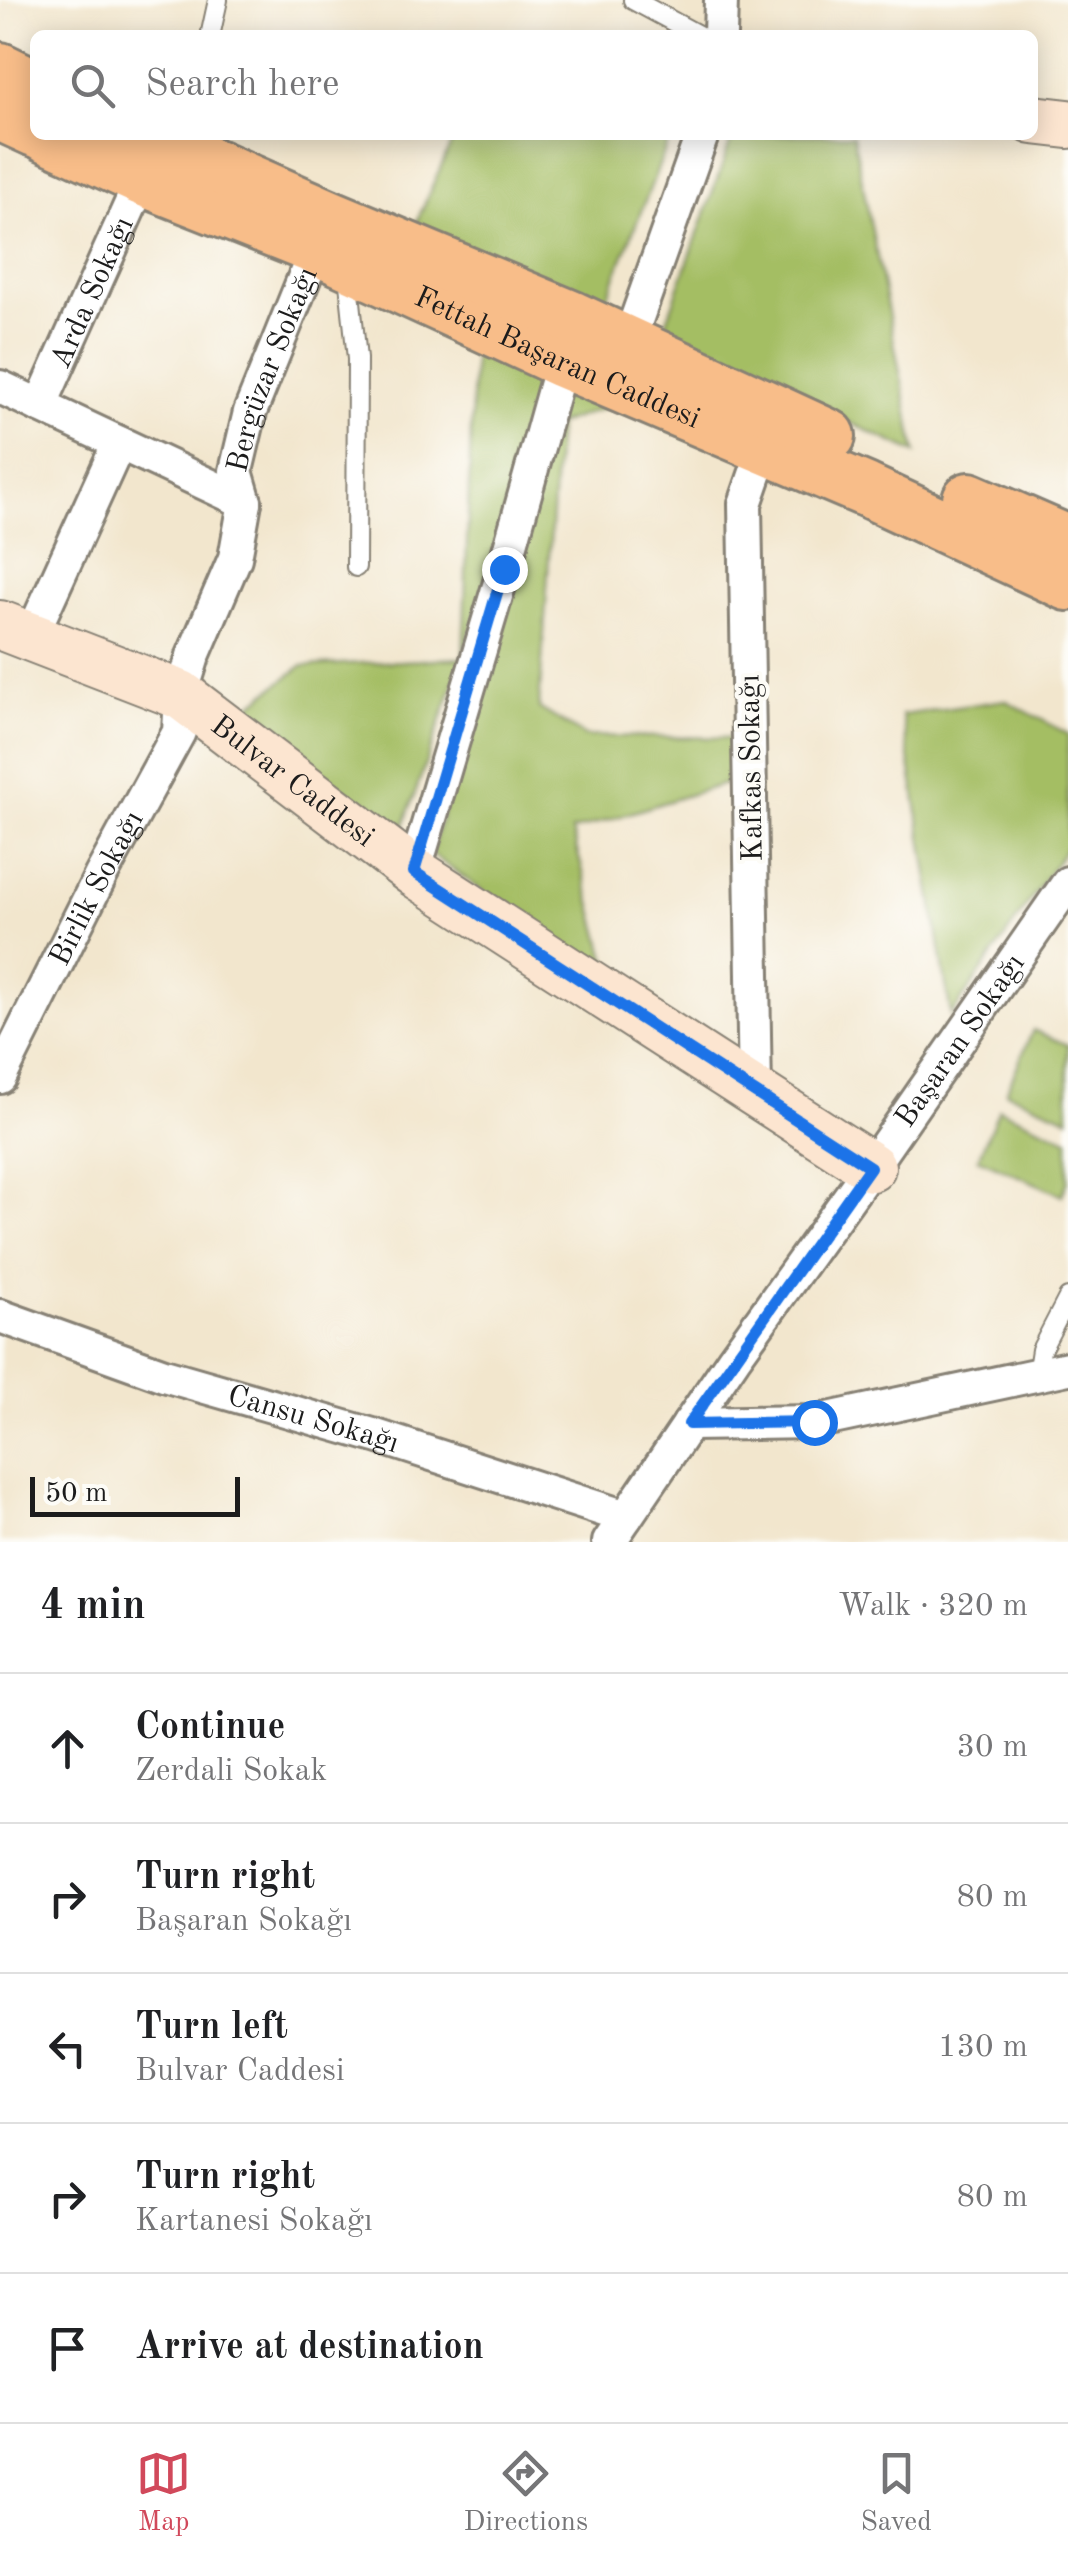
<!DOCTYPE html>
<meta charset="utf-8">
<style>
:root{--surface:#fff;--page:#f2f2f2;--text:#202124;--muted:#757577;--line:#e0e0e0;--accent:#d1495b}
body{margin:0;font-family:"Old Standard TT",serif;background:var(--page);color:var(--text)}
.scale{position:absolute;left:30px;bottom:25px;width:210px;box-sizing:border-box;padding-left:10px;border:5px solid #1c1c1c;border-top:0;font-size:28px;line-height:35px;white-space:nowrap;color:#1c1c1c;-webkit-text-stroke:8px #fdfcf7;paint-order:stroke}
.stop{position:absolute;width:30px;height:30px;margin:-22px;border:8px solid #1a73e8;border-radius:50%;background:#fff}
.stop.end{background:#1a73e8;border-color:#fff;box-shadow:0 2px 10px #0008}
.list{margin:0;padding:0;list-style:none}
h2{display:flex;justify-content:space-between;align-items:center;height:130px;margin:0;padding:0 40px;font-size:42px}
h2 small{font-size:32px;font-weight:400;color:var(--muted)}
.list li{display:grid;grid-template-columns:65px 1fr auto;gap:30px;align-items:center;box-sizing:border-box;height:150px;padding:0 40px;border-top:2px solid var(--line)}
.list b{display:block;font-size:38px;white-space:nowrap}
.list p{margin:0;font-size:32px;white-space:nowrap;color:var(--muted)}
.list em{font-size:32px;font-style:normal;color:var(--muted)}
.icon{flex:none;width:55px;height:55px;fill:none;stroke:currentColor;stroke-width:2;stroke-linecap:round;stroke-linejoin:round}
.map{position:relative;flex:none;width:1068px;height:1542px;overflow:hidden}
.search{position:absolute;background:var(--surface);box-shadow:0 5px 25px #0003;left:30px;right:30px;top:30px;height:110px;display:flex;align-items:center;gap:25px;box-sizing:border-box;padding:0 35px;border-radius:15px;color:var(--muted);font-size:38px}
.sheet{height:880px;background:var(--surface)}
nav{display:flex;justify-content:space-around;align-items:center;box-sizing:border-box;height:140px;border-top:2px solid var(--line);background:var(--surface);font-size:28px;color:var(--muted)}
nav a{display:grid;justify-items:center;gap:5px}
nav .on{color:var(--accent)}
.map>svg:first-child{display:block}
.green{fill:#a4be64;stroke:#606d40;stroke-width:2.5}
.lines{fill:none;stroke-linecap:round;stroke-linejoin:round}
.lane-casing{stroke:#878174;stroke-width:22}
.street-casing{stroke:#878174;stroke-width:38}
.secondary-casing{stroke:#878174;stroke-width:52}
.primary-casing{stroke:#878174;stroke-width:58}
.lane{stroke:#fff;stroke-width:18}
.street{stroke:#fff;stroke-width:32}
.secondary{stroke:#fce5d0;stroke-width:48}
.primary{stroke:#f8bd89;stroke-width:52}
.route{stroke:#1a73e8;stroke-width:12}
.labels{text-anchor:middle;stroke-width:8;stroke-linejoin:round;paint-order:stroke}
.street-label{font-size:30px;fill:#1c1c1c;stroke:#fdfcf7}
</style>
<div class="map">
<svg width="1068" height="1542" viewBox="0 0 1068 1542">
<rect width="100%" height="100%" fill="#fdfcf7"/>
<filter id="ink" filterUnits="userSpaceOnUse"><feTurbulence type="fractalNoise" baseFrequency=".01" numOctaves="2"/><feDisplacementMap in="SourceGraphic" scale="20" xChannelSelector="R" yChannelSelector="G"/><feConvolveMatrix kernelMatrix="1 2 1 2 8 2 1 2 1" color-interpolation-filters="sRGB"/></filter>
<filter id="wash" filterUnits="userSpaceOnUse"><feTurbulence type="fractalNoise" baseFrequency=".0048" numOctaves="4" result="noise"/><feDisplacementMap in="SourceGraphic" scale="40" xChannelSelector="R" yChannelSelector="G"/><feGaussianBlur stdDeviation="2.25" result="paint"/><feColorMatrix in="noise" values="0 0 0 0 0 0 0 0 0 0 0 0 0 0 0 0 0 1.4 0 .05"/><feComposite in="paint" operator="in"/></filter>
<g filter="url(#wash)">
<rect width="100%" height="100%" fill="#f2e6cd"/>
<g class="green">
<polygon points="455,135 671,135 602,311 413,230"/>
<polygon points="733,135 853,135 916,453 661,337"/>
<polygon points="474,341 543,374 463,658 402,830 236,716 302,666 463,658"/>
<polygon points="563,390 607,407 558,424 539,708 585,736 736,738 737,780 572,831 613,984 431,854"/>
<polygon points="1005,700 1068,734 1068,845 951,1016 902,715"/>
<polygon points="1033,1030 1068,1045 1068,1118 1006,1092"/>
<polygon points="999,1109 1068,1139 1068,1181 1062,1195 978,1158"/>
</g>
</g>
<g filter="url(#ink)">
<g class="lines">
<defs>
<g id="lane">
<polyline points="633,0 698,35"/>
<polyline points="211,32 218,0"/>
<polyline points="348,273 357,359 356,567"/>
<polyline points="1037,1375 1041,1350 1068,1298"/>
</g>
<g id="street">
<polyline points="720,35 721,0"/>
<polyline points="628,343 702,135"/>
<polyline points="0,387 245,502"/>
<path id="s1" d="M40 406 142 179"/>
<polyline points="31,637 119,443"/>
<polyline points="414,872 504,569 562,361"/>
<path id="s2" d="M0 1077 101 875 179 732 181 695 193 656 235 558 245 502 236 471 250 412 322 234"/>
<polyline points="755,1093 745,504 765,446"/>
<path id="s3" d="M0 1316 164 1375 376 1436 626 1517"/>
<polyline points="689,1424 814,1422 1068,1368"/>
<path id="s4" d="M609 1542 734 1358 871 1167 1068 883"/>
</g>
<g id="secondary">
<polyline points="1033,120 1068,124"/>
<path id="s5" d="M0 625 181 695 414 872 871 1167"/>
</g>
<g id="primary">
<polyline points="0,69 35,86"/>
<polyline points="0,114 35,130"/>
<path id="s6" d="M46 135 142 179 316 248 562 361 866 490 1068 584"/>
<polyline points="145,135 329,216 573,318 829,436"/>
<polyline points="969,499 1068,542"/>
</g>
</defs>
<use href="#lane" class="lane-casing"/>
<use href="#street" class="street-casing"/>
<use href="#secondary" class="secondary-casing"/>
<use href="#primary" class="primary-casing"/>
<use href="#lane" class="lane"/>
<use href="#street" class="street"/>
<use href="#secondary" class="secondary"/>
<use href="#primary" class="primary"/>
</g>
</g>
<g class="lines" filter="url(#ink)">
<polyline class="route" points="504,569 414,872 870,1167 689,1424 814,1422"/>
</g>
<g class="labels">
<g class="street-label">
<text dy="10" stroke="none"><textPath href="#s1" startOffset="125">Arda Sokağı</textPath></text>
<text dy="10" stroke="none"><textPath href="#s6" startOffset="558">Fettah Başaran Caddesi</textPath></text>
<text dy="10" stroke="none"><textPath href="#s2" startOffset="770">Bergüzar Sokağı</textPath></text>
<text transform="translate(750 768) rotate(-91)" y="10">Kafkas Sokağı</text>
<text dy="10" stroke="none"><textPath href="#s5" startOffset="335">Bulvar Caddesi</textPath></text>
<text dy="10" stroke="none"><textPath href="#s2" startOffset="212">Birlik Sokağı</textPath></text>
<text dy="10" stroke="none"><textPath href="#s4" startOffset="612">Başaran Sokağı</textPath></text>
<text dy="10" stroke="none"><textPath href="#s3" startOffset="330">Cansu Sokağı</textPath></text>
</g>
</g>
</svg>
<div class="scale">50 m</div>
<div class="stop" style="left:814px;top:1422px"></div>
<div class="stop end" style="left:504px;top:569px"></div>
<div class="search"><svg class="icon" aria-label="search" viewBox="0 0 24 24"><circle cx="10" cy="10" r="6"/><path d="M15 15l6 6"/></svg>Search here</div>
</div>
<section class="sheet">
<h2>4 min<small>Walk · 320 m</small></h2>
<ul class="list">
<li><svg class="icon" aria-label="ahead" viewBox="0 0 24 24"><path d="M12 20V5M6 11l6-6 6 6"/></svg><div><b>Continue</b><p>Zerdali Sokak</p></div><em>30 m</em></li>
<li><svg class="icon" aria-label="right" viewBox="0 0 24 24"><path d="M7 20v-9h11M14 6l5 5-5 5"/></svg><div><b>Turn right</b><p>Başaran Sokağı</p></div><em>80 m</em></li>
<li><svg class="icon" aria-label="left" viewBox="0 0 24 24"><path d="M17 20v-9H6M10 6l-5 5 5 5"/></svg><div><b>Turn left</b><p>Bulvar Caddesi</p></div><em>130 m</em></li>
<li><svg class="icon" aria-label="right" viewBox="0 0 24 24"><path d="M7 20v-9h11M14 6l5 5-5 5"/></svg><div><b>Turn right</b><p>Kartanesi Sokağı</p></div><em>80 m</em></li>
<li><svg class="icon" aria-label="arrive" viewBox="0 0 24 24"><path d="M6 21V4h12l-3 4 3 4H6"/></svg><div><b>Arrive at destination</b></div></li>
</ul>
</section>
<nav>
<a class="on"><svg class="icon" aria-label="map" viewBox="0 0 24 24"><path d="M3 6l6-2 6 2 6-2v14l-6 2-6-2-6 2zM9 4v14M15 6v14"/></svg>Map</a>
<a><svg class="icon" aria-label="directions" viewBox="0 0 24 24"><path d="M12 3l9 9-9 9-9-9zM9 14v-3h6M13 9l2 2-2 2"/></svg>Directions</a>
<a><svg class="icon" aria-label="saved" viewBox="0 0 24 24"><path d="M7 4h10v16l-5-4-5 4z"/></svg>Saved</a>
</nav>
